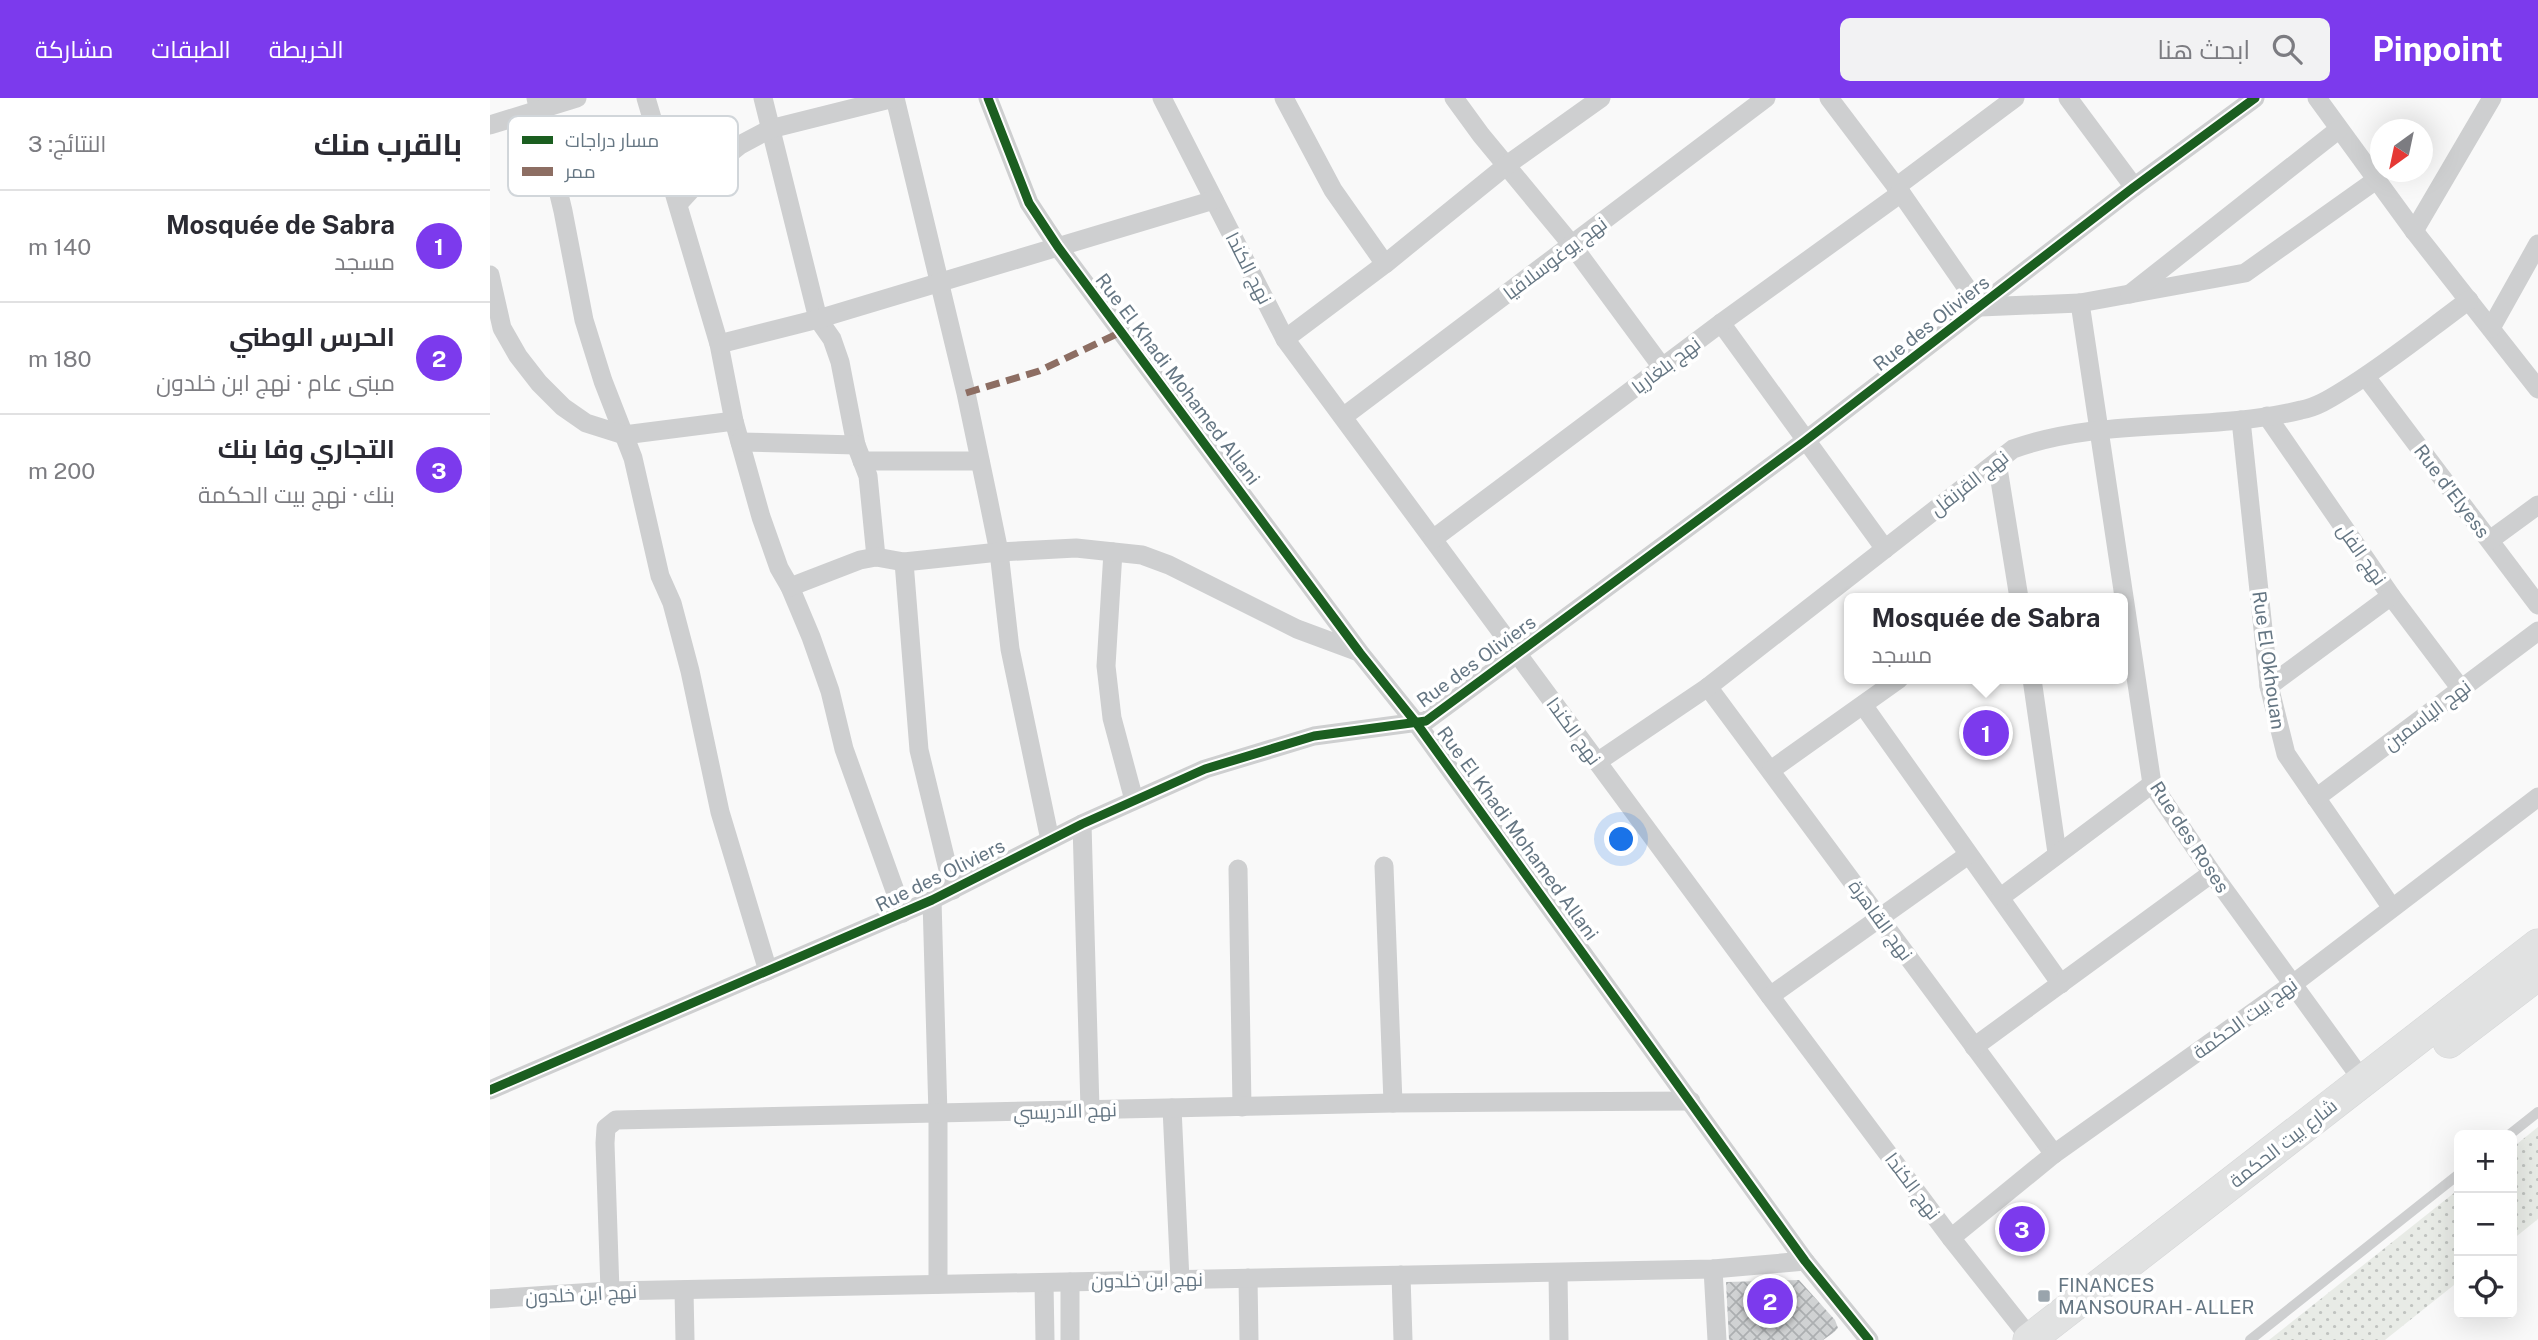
<!DOCTYPE html>
<html lang="ar">
<meta charset="utf-8">
<style>
:root{--surface:#fff;--page:#f2f2f3;--text:#2b2b33;--muted:#7c7c81;--line:#e1e1e2;--accent:#7c3aed}
body{margin:0;font-family:"Public Sans",Cairo,sans-serif;background:var(--page);color:var(--text);direction:rtl}
.controls{position:absolute;right:21px;bottom:21px;display:grid;overflow:hidden;border-radius:10px;box-shadow:0 7px 28px #0002}
.controls button{width:63px;height:63px;display:grid;place-items:center;padding:0;border:0;border-bottom:2px solid var(--line);background:var(--surface);color:var(--text);font:35px sans-serif}
.compass{position:absolute;left:1880px;top:21px;width:63px;height:63px;border-radius:50%;background:var(--surface);box-shadow:0 7px 28px #0002;rotate:213deg}
.you{position:absolute;left:1132px;top:742px;width:24px;height:24px;margin:-18px;border:5px solid #fff;border-radius:50%;background:#1a73e8;box-shadow:0 0 0 10px #1a73e833}
.badge{display:grid;place-items:center;width:46px;height:46px;border-radius:50%;background:var(--accent);color:#fff;font-size:23px;font-weight:700}
.pin{position:absolute;translate:-50% -50%;border:4px solid #fff;box-shadow:0 2px 7px #0006}
.popup{position:absolute;left:1354px;top:495px;width:284px;height:91px;box-sizing:border-box;display:grid;place-content:center;border-radius:10px;background:var(--surface);filter:drop-shadow(0 2px 5px #0005);font-size:23px;white-space:nowrap;color:var(--muted)}
.popup b{font-size:26px;color:var(--text)}
.popup::after{content:'';position:absolute;left:50%;top:100%;margin-left:-14px;border:14px solid transparent;border-top-color:var(--surface)}
.list{margin:0;padding:0;list-style:none}
h2{display:flex;justify-content:space-between;align-items:center;height:91px;margin:0;padding:0 28px;font-size:30px}
h2 small{font-size:23px;font-weight:400;color:var(--muted)}
.list li{display:grid;grid-template-columns:46px 1fr auto;gap:21px;align-items:center;box-sizing:border-box;height:112px;padding:0 28px;border-top:2px solid var(--line)}
.list b{display:block;font-size:26px;white-space:nowrap}
.list p{margin:0;font-size:23px;white-space:nowrap;color:var(--muted)}
.list em{font-size:23px;font-style:normal;color:var(--muted)}
.icon{flex:none;width:38px;height:38px;fill:none;stroke:currentColor;stroke-width:2;stroke-linecap:round;stroke-linejoin:round}
.map{position:relative;flex:none;width:2048px;height:1242px;overflow:hidden;direction:ltr}
header{display:flex;align-items:center;gap:42px;box-sizing:border-box;height:98px;padding:0 35px;background:var(--accent);color:#fff}
header strong{font-size:33px}
nav{display:flex;gap:38px;margin-inline-start:auto;font-size:24px}
.search{width:490px;height:63px;background:var(--page);display:flex;align-items:center;gap:18px;box-sizing:border-box;padding:0 24px;border-radius:10px;color:var(--muted);font-size:26px}
main{display:flex}
aside{flex:1;background:var(--surface)}
.map>svg:first-child{display:block}
.grass{fill:url(#grass-dots)}
.building{fill:url(#building-cross-hatch)}
.lines{fill:none;stroke-linecap:round;stroke-linejoin:round}
.primary-casing{stroke:#d5d6d7;stroke-width:33}
.lane{stroke:#cecfd0;stroke-width:10}
.street{stroke:#cecfd0;stroke-width:19}
.primary{stroke:#e1e2e2;stroke-width:32}
.quiet{stroke:#8d6e63;stroke-width:7;stroke-dasharray:14 7;stroke-linecap:butt}
.cycleway-casing{stroke:#fff;stroke-width:13}
.cycleway{stroke:#1b5e20;stroke-width:9}
.poi-dot{fill:#99a4ac;stroke:#fff;stroke-width:2.5}
.labels{text-anchor:middle;stroke-width:7;stroke-linejoin:round;paint-order:stroke}
.street-label{font-size:19px;fill:#657683;stroke:#fff}
.poi-label{font-size:19px;fill:#657683;stroke:#fff;text-anchor:start}
.key{fill:#fff;stroke:#d1d6da;stroke-width:2}
.key-label{font-size:19px;fill:#657683}
</style>
<header>
<strong>Pinpoint</strong>
<div class="search"><svg class="icon" aria-label="search" viewBox="0 0 24 24"><circle cx="10" cy="10" r="6"/><path d="M15 15l6 6"/></svg>ابحث هنا</div>
<nav><a>الخريطة</a><a>الطبقات</a><a>مشاركة</a></nav>
</header>
<main>
<div class="map">
<svg width="2048" height="1242" viewBox="0 0 2048 1242">
<defs>
<pattern id="grass-dots" width="8" height="8" patternUnits="userSpaceOnUse" patternTransform="scale(1.75)"><rect width="8" height="8" fill="#e8ebe6"/><path d="M2 2h.1M6 6h.1" fill="none" stroke="#c0c3c0" stroke-width="1.8" stroke-linecap="round"/></pattern>
<pattern id="building-cross-hatch" width="8" height="8" patternUnits="userSpaceOnUse" patternTransform="scale(1.75)"><rect width="8" height="8" fill="#d0d2d3"/><path d="M0 0l8 8M0 8l8-8" fill="none" stroke="#acafb1"/></pattern>
</defs>
<rect width="100%" height="100%" fill="#f9f9f9"/>
<g class="grass">
<polygon points="2048,1029 2048,1121 2022,1142 2022,1050"/>
<polygon points="1969,1091 1969,1183 1895,1242 1779,1242"/>
</g>
<polygon class="building" points="1309,1182 1345,1222 1348,1230 1343,1235 1333,1242 1239,1242 1236,1184"/>
<g class="lines">
<defs>
<g id="primary">
<polyline points="1959,944 2048,876"/>
<polyline points="1539,1242 2048,847"/>
</g>
</defs>
<use href="#primary" class="primary-casing"/>
<g class="lane">
<polyline points="2019,1037 2048,1014"/>
<polyline points="1760,1242 1969,1076"/>
</g>
<g class="street">
<polyline points="46,0 73,113 94,222 113,283 143,360 170,478 182,505 200,573 230,714 278,873"/>
<polyline points="156,0 229,246 244,323 271,419 289,470 300,489 321,539 340,593 354,651 413,815"/>
<polyline points="273,0 328,221 342,241 350,264 366,347 378,378 386,459"/>
<polyline points="405,0 476,295 498,400 509,454 520,551 560,742"/>
<polyline points="498,0 539,105 568,149 870,555 927,626 1315,1163 1379,1242"/>
<polyline points="672,0 795,241 1280,898 1461,1140 1533,1231 1535,1242"/>
<polyline points="794,0 843,92 895,166"/>
<polyline points="964,0 991,37 1082,147 1172,269"/>
<polyline points="1339,0 1411,95 1490,209 1590,205 1755,175 1886,82"/>
<polyline points="1578,0 1644,89"/>
<polyline points="1827,0 1924,133 2048,291"/>
<polyline points="0,27 87,0"/>
<polyline points="1406,89 1525,0"/>
<polyline points="188,106 220,71 250,47 280,31 404,0"/>
<polyline points="1924,133 2002,0"/>
<polyline points="0,177 12,230 28,258 49,285 73,309 96,325 134,337 244,323"/>
<polyline points="1640,196 1848,32"/>
<polyline points="1590,205 1662,686 1722,775 1873,983"/>
<polyline points="1231,225 1395,451"/>
<polyline points="2001,230 2048,146"/>
<polyline points="795,241 895,166 1017,67 1111,0"/>
<polyline points="229,246 328,221 724,102"/>
<polyline points="1876,279 2048,507"/>
<polyline points="1777,318 1901,498 1971,591"/>
<polyline points="853,319 1276,0"/>
<polyline points="1751,322 1779,588 1796,656 1902,810"/>
<polyline points="250,344 366,347"/>
<polyline points="372,363 490,363"/>
<polyline points="1507,364 1529,500"/>
<polyline points="943,441 1231,225 1411,95"/>
<polyline points="2000,442 2048,407"/>
<polyline points="623,454 616,568 622,620 644,702"/>
<polyline points="414,464 429,652 463,792"/>
<polyline points="300,489 370,462 386,459 414,464 509,454 586,450 652,457 679,467 807,531 869,554"/>
<polyline points="1542,581 1567,755"/>
<polyline points="1779,588 1901,498"/>
<polyline points="1218,589 1564,1056"/>
<polyline points="1373,607 1571,886"/>
<path d="M1107 664 1218 589 1523 351C1615 318 1717 335 1811 312 1827 309 1841 300 1854 292 1898 265 1938 232 1979 202"/>
<polyline points="1281,672 1409,581"/>
<polyline points="1826,700 2048,533"/>
<polyline points="592,726 600,1011"/>
<polyline points="894,768 903,1005"/>
<polyline points="748,771 752,1009"/>
<polyline points="1511,799 1662,686"/>
<polyline points="442,802 448,1017 448,1186"/>
<polyline points="1280,898 1478,757"/>
<polyline points="1484,949 1722,775"/>
<polyline points="0,992 442,802 592,726 715,671 824,638 936,623 1315,343 1644,89 1765,0"/>
<polyline points="682,1010 690,1182"/>
<polyline points="1461,1140 1564,1056 1803,886 2048,699"/>
<polyline points="1223,1171 1227,1242"/>
<polyline points="1068,1175 1069,1242"/>
<polyline points="911,1177 913,1242"/>
<polyline points="758,1180 759,1242"/>
<polyline points="580,1184 580,1242"/>
<polyline points="554,1185 555,1242"/>
<polyline points="194,1192 195,1242"/>
<polyline points="120,1193 115,1045 116,1030 126,1022 903,1005 1201,1003"/>
<polyline points="0,1201 120,1193 1223,1171 1315,1163"/>
</g>
<use href="#primary" class="primary"/>
<polyline class="quiet" points="476,295 549,273 631,234"/>
<defs>
<g id="cycleway">
<polyline points="498,0 539,105 568,149 870,555 927,626 1315,1163 1379,1242"/>
<polyline points="0,992 442,802 592,726 715,671 824,638 936,623 1315,343 1644,89 1765,0"/>
</g>
</defs>
<use href="#cycleway" class="cycleway-casing"/>
<use href="#cycleway" class="cycleway"/>
</g>
<rect class="poi-dot" x="1547" y="1191" width="14" height="14" rx="3.5"/>
<g class="labels">
<g class="street-label">
<text transform="translate(1065 160) rotate(-37)" y="7">نهج يوغوسلافيا</text>
<text transform="translate(759 170) rotate(63)" y="7">نهج الكندا</text>
<text transform="translate(1441 225) rotate(-38)" y="7">Rue des Oliviers</text>
<text transform="translate(1176 267) rotate(-37)" y="7">نهج بلغاريا</text>
<text transform="translate(688 281) rotate(53)" y="7">Rue El Khadi Mohamed Allani</text>
<text transform="translate(1479 385) rotate(-38)" y="7">نهج القرنفل</text>
<text transform="translate(1962 393) rotate(53)" y="7">Rue d'Elyess</text>
<text transform="translate(1872 456) rotate(55)" y="7">نهج الفل</text>
<text transform="translate(1779 562) rotate(82)" y="7">Rue El Okhouan</text>
<text transform="translate(986 563) rotate(-36)" y="7">Rue des Oliviers</text>
<text transform="translate(1937 617) rotate(-37)" y="7">نهج الياسمين</text>
<text transform="translate(1084 633) rotate(54)" y="7">نهج الكندا</text>
<text transform="translate(1028 735) rotate(54)" y="7">Rue El Khadi Mohamed Allani</text>
<text transform="translate(1700 739) rotate(57)" y="7">Rue des Roses</text>
<text transform="translate(450 777) rotate(-26)" y="7">Rue des Oliviers</text>
<text transform="translate(1391 822) rotate(54)" y="7">نهج القاهرة</text>
<text transform="translate(1755 920) rotate(-36)" y="7">نهج بيت الحكمة</text>
<text transform="translate(575 1013) rotate(-2)" y="7">نهج الادريسي</text>
<text transform="translate(1793 1045) rotate(-38)" y="7">شارع بيت الحكمة</text>
<text transform="translate(1423 1088) rotate(53)" y="7">نهج الكندا</text>
<text transform="translate(657 1182) rotate(-1)" y="7">نهج ابن خلدون</text>
<text transform="translate(91 1196) rotate(-3)" y="7">نهج ابن خلدون</text>
</g>
<g class="poi-label">
<text x="1568" y="1194">FINANCES<tspan x="1568" dy="22">MANSOURAH - ALLER</tspan></text>
</g>
</g>
<rect x="18" y="18" width="230" height="80" rx="10" class="key"/>
<rect x="32" y="38" width="31" height="8" fill="#1b5e20"/>
<rect x="32" y="69" width="31" height="9" fill="#8d6e63"/>
<g class="key-label">
<text x="75" y="49">مسار دراجات</text>
<text x="75" y="80">ممر</text>
</g>
</svg>
<div class="controls">
<button>+</button>
<button>−</button>
<button><svg class="icon" aria-label="locate" viewBox="0 0 24 24"><circle cx="12" cy="12" r="6"/><path d="M12 2v4M12 18v4M2 12h4M18 12h4"/></svg></button>
</div>
<svg class="compass" viewBox="-18 -18 36 36"><path d="M0-13l5 13h-10z" fill="#e53935"/><path d="M0 13l5-13h-10z" fill="#7c7c81"/></svg>
<div class="you"></div>
<div class="pin badge" style="left:1496px;top:635px">1</div>
<div class="popup"><b>Mosquée de Sabra</b>مسجد</div>
<div class="pin badge" style="left:1280px;top:1203px">2</div>
<div class="pin badge" style="left:1532px;top:1131px">3</div>
</div>
<aside>
<h2>بالقرب منك<small>النتائج: 3</small></h2>
<ul class="list">
<li><span class="badge">1</span><div><b>Mosquée de Sabra</b><p>مسجد</p></div><em>140 m</em></li>
<li><span class="badge">2</span><div><b>الحرس الوطني</b><p>مبنى عام · نهج ابن خلدون</p></div><em>180 m</em></li>
<li><span class="badge">3</span><div><b>التجاري وفا بنك</b><p>بنك · نهج بيت الحكمة</p></div><em>200 m</em></li>
</ul>
</aside>
</main>
